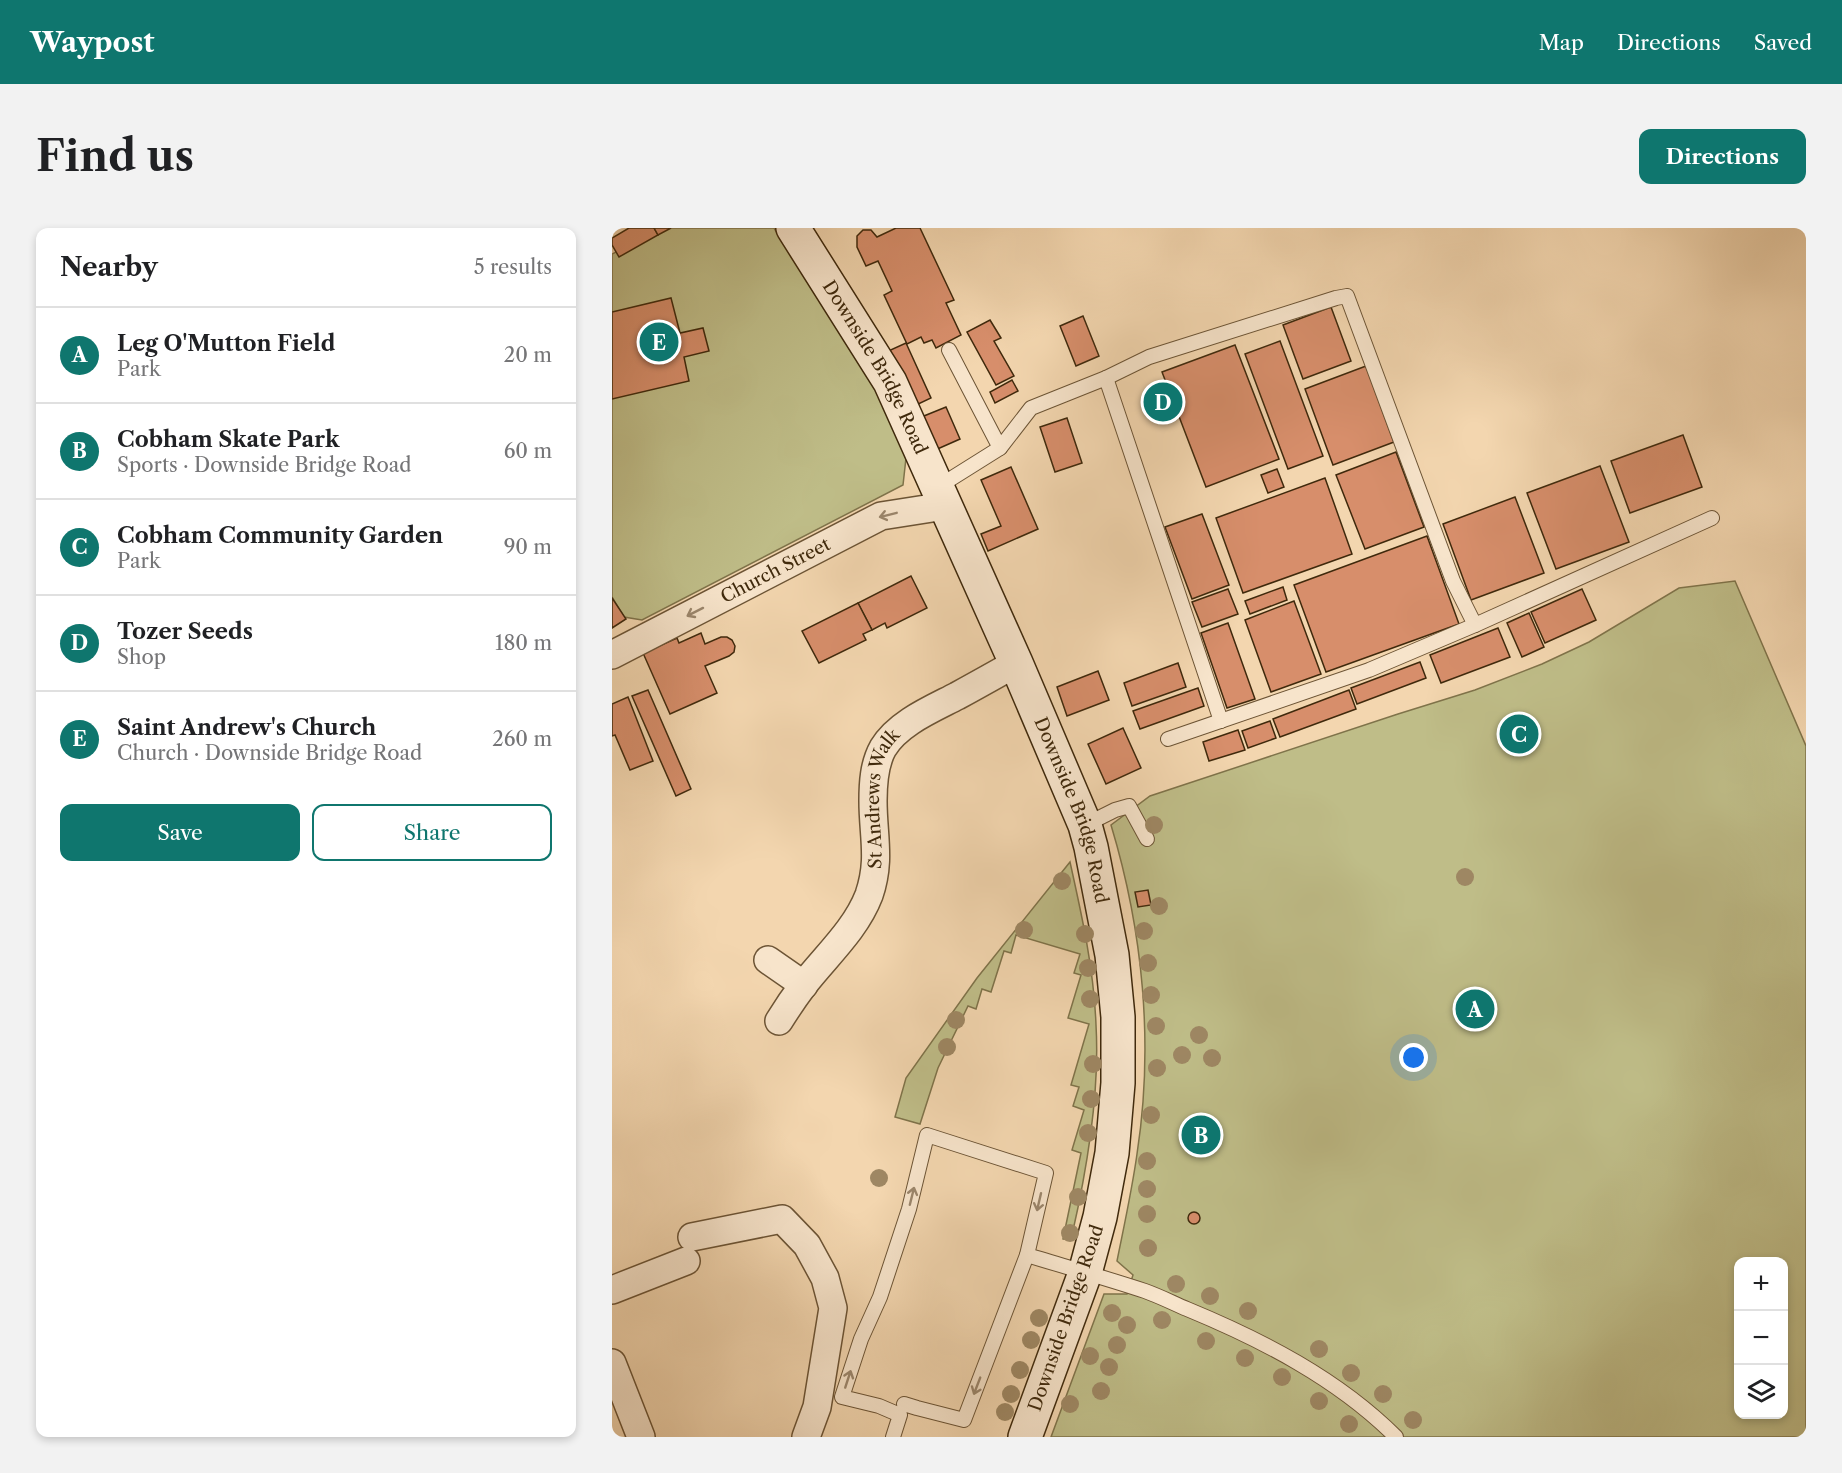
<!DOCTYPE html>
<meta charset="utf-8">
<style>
:root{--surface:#fff;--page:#f2f2f2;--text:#202124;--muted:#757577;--line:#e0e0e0;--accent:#0f766e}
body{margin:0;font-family:"Libre Caslon Text",serif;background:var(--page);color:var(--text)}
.controls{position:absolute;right:18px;bottom:18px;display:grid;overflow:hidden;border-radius:12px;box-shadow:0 3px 9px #0003}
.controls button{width:54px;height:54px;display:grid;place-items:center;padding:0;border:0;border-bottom:2px solid var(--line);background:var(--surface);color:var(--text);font:30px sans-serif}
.you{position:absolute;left:802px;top:830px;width:21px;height:21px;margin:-15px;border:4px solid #fff;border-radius:50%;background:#1a73e8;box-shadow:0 0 0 9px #1a73e833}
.badge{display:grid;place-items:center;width:39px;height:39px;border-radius:50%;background:var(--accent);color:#fff;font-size:20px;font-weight:700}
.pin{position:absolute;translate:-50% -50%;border:3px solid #fff;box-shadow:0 2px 6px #0006}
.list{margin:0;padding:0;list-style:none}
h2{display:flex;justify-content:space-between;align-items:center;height:78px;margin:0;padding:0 24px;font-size:26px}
h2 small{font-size:20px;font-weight:400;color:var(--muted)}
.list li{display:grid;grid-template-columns:39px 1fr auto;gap:18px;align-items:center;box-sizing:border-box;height:96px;padding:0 24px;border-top:2px solid var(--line)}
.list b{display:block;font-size:22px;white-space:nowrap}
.list p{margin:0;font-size:20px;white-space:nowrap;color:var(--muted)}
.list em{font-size:20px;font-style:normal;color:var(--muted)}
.actions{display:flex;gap:12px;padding:18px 24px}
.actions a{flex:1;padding:14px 0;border:2px solid var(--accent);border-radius:12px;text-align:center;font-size:21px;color:var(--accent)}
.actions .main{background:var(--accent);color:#fff}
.icon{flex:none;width:33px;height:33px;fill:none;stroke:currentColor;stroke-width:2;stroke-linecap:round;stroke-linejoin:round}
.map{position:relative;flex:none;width:1194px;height:1209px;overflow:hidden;border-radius:12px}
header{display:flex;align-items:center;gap:36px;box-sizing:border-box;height:84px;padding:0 30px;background:var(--accent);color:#fff}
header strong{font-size:28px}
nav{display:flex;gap:33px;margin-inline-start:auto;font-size:21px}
.intro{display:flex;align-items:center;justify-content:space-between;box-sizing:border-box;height:144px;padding:0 36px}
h1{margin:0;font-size:42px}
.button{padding:15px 27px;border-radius:12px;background:var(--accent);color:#fff;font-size:21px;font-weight:700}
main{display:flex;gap:36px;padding:0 36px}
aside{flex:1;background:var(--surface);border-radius:12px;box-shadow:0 3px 9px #0003}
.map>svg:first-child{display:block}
.green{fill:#bfbd88;stroke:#7f734a;stroke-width:1.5;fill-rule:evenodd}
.building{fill:#d78e6b;stroke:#3f290c;stroke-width:1.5}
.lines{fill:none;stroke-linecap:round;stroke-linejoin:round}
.lane-casing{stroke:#6c5435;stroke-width:16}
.street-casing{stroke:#6c5435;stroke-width:30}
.secondary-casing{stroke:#3f290c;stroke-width:36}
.lane{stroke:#f7e4cb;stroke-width:14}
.street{stroke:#f7e4cb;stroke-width:27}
.secondary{stroke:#f7e4cb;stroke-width:33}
.tree{fill:#9e8763}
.oneway{stroke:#9b866c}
.labels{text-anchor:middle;stroke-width:4.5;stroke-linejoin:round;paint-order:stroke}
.street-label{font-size:18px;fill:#3f290c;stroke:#f7e4cb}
</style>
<header>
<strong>Waypost</strong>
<nav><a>Map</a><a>Directions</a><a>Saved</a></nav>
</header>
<div class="intro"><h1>Find us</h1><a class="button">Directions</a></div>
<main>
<aside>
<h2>Nearby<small>5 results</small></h2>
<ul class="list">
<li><span class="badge">A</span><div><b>Leg O'Mutton Field</b><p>Park</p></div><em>20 m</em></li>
<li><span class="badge">B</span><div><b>Cobham Skate Park</b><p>Sports · Downside Bridge Road</p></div><em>60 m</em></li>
<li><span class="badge">C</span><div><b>Cobham Community Garden</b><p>Park</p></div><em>90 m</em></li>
<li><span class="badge">D</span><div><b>Tozer Seeds</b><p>Shop</p></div><em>180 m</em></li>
<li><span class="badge">E</span><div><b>Saint Andrew's Church</b><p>Church · Downside Bridge Road</p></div><em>260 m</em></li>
</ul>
<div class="actions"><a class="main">Save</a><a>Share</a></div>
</aside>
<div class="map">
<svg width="1194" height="1209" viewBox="0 0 1194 1209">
<rect width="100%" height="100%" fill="#f3d6af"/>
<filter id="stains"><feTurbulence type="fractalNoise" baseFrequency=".00333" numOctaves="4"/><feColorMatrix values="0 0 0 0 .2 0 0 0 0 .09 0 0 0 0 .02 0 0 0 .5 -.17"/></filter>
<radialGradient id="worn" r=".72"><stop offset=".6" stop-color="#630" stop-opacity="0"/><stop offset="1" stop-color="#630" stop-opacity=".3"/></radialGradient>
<g class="green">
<polygon points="53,0 162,0 265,163 294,230 291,257 30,392 12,389 0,369 0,26"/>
<path d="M1123 353 1194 518V1209H439L492 1066H515L521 1047 505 1033C512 998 520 962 525 926 542 816 531 703 499 597L538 568 786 486 863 462 930 436 977 414 1067 360ZM1126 1034H1172V1186H1126Z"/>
<path d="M458 634C470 688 482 742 484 797 488 865 475 941 460 1007L456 1012 451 1011 469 925 460 922 472 882 461 878 467 859 459 857 477 796 456 790 469 747 462 745 468 726 404 707 399 725 392 723 379 764 370 761 364 781 356 778 326 840 308 896 283 889 294 850 365 750Z"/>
</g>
<g class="building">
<polygon points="17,0 42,0 46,7 7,29 0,17 0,10"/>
<polygon points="42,0 59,0 46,7"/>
<polygon points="284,0 308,0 342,72 334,75 349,107 324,120 320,112 312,115 309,109 295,116 272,67 280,63 266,33 254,38 245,19 245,8 251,2 259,2 265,9"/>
<polygon points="59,70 68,105 91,100 97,123 72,129 77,153 0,171 0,84"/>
<polygon points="719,79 739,133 691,151 671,97"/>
<polygon points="471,88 487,128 464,138 448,98"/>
<polygon points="378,92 389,110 382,113 402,148 384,157 355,104"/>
<polygon points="668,113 711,228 676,241 633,126"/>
<polygon points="294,115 319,170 300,179 274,124"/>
<polygon points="623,117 667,231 594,259 550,144"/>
<polygon points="754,138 782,214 721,237 693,161"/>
<polygon points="400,152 406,163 383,175 378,164"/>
<polygon points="334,179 348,211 321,223 307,190"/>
<polygon points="455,190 470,235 443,244 428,199"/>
<polygon points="1071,207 1090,259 1018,285 999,233"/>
<polygon points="784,224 812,299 753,321 724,247"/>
<polygon points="988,238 1017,314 944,341 915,265"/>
<polygon points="399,239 426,301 376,323 369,306 389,298 369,252"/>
<polygon points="665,241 672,259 656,265 649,247"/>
<polygon points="713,250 740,326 631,365 604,290"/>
<polygon points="903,269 932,345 859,372 831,296"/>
<polygon points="590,286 617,357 580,371 553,299"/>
<polygon points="815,308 847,396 714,444 682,357"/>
<polygon points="299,348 315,380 275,400 273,395 260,402 246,375"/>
<polygon points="671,359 675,372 638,386 633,373"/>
<polygon points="616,361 626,386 590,399 580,374"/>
<polygon points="970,361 984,392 933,415 919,384"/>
<polygon points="0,370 14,391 0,400"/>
<polygon points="682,373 709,446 659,464 633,392"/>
<polygon points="246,375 260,402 251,406 254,412 207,435 190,403"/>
<polygon points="917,385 932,419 910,429 895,395"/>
<polygon points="616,395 643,471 615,480 589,405"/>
<polygon points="886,400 898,429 829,455 818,427"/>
<polygon points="89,405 93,416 109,409 115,409 120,412 123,418 122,424 117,428 93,438 105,465 58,486 31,425 65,410 67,415"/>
<polygon points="808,434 814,450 745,476 739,460"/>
<polygon points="566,435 574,459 520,478 512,455"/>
<polygon points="486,443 497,472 455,488 445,459"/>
<polygon points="586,460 592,478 528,501 521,483"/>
<polygon points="36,462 79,561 64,568 20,468"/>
<polygon points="737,462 744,481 668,509 661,491"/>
<polygon points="16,469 41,533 18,542 3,507 0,508 0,476"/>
<polygon points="658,493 664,510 636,520 630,503"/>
<polygon points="511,500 529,540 494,556 476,516"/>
<polygon points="626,502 633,522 597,533 591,514"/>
<polygon points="536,662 539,677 526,679 523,664"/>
<circle cx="582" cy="990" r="6"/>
</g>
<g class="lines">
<defs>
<g id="lane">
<polyline points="337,122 388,220"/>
<polyline points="494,150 537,129 724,70 735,68 841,353 863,397"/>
<polyline points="324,257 337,252 388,220 419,180 494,150 609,493"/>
<polyline points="556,511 757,442 863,397 1100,290"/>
<polyline points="473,597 503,582 517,578 535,611"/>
<path d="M415 1027C454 1039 494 1050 533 1063 547 1068 561 1075 575 1081 650 1112 726 1151 784 1209"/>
<polyline points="281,1209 288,1187 267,1178 230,1169 249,1111 268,1069 297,981 315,907 434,945 415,1027 352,1192 305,1180 292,1176"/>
</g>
<g id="street">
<path id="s1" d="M0 427 269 288 333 278"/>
<polyline points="156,732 192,757"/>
<path id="s2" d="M167 793C175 780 184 767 193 755 215 727 244 701 257 667 269 632 261 608 261 573 261 555 262 536 271 520 286 495 320 481 345 468 365 457 385 446 404 435"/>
<polyline points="80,1009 170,991 195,1017 213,1050 221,1080 205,1179 194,1209"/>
<polyline points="0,1062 74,1033"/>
<polyline points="0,1135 29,1209"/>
</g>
<g id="secondary">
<path id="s3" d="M181 0 278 154 404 435 473 597 479 619 500 727 506 789V855L500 925 488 989 473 1045 413 1209"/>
</g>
</defs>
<use href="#lane" class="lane-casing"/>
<use href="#street" class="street-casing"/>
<use href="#secondary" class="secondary-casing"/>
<use href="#lane" class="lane"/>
<use href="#street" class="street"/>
<use href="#secondary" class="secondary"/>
</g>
<g class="tree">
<circle cx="542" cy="597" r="9"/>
<circle cx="853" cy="649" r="9"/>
<circle cx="450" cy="653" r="9"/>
<circle cx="547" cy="678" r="9"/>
<circle cx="412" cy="702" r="9"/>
<circle cx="532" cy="703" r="9"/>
<circle cx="473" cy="706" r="9"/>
<circle cx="536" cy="735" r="9"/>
<circle cx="476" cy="740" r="9"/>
<circle cx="539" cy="767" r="9"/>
<circle cx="478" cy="771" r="9"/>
<circle cx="344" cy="792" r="9"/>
<circle cx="544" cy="798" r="9"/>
<circle cx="587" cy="807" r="9"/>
<circle cx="335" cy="819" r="9"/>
<circle cx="570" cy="827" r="9"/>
<circle cx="600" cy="830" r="9"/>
<circle cx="481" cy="836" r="9"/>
<circle cx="545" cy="840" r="9"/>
<circle cx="479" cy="871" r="9"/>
<circle cx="539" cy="887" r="9"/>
<circle cx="476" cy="905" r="9"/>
<circle cx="535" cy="933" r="9"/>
<circle cx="267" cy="950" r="9"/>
<circle cx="535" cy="961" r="9"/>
<circle cx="466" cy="969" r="9"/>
<circle cx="535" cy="986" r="9"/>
<circle cx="458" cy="1005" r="9"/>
<circle cx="536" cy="1020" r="9"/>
<circle cx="564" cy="1056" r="9"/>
<circle cx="598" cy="1068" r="9"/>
<circle cx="636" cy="1083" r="9"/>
<circle cx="500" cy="1085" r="9"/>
<circle cx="427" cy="1090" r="9"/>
<circle cx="550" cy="1092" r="9"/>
<circle cx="515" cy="1097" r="9"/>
<circle cx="419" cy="1112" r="9"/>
<circle cx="594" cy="1113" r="9"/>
<circle cx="505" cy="1117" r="9"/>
<circle cx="707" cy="1121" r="9"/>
<circle cx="478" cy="1128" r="9"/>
<circle cx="633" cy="1130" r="9"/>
<circle cx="497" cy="1139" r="9"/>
<circle cx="408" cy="1142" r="9"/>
<circle cx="739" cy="1145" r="9"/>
<circle cx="670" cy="1149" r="9"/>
<circle cx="489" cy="1163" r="9"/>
<circle cx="399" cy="1166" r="9"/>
<circle cx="771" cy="1166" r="9"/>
<circle cx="707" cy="1173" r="9"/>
<circle cx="458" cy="1176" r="9"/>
<circle cx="393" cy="1184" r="9"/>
<circle cx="801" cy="1192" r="9"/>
<circle cx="737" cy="1196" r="9"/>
</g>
<defs><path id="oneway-shaft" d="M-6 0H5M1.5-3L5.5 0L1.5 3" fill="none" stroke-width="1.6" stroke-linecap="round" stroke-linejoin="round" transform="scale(1.5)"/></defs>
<g class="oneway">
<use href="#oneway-shaft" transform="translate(276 287) rotate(166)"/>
<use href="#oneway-shaft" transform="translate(83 384) rotate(153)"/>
<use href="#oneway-shaft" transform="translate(300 968) rotate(-76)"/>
<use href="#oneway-shaft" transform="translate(427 974) rotate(103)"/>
<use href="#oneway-shaft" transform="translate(236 1151) rotate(-72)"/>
<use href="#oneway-shaft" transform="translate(365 1158) rotate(111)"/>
</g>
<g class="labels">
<g class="street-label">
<text dy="6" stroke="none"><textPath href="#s3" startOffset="162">Downside Bridge Road</textPath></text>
<text dy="6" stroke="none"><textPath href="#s1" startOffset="184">Church Street</textPath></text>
<text dy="6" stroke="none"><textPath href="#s2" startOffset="254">St Andrews Walk</textPath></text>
<text dy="6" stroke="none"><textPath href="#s3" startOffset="648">Downside Bridge Road</textPath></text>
<text transform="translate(454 1090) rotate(-71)" y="6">Downside Bridge Road</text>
</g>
</g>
<rect width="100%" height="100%" filter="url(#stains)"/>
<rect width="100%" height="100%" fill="url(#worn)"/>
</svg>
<div class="controls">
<button>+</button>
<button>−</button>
<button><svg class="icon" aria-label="layers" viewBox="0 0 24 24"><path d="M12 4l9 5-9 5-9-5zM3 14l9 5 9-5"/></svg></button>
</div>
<div class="you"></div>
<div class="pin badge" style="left:863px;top:781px">A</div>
<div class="pin badge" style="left:589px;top:907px">B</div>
<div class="pin badge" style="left:907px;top:506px">C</div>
<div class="pin badge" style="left:551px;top:174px">D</div>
<div class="pin badge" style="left:47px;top:114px">E</div>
</div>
</main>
